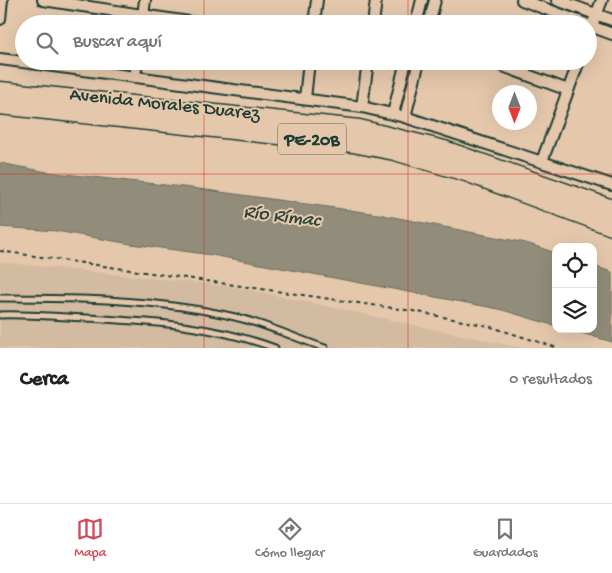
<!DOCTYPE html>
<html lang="es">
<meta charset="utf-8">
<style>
:root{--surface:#fff;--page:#f6f6f6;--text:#222;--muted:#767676;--line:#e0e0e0;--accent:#d1495b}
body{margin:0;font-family:"Gochi Hand",sans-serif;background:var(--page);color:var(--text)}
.controls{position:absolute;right:15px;bottom:15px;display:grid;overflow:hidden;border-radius:10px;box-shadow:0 5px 20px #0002}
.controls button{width:45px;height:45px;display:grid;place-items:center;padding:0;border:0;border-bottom:1px solid var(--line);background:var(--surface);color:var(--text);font:25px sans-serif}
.compass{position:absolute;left:492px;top:85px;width:45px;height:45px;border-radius:50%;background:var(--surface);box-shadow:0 5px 20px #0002;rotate:180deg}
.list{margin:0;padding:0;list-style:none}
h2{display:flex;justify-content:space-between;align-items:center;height:65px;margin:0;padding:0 20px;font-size:21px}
h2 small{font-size:16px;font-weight:400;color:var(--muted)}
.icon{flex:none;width:28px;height:28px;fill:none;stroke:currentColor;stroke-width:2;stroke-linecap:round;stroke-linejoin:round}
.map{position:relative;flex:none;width:612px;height:348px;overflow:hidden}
.search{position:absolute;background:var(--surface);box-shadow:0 5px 20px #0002;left:15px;right:15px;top:15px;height:55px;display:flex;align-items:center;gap:12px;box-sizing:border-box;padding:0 18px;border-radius:28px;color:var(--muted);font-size:19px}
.sheet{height:155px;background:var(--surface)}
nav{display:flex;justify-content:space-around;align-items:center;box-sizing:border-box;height:70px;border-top:1px solid var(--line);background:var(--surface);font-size:14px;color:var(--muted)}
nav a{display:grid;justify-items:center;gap:2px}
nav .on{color:var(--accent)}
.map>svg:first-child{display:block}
.built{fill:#d3bba1}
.water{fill:#928d7a;stroke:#646d5e}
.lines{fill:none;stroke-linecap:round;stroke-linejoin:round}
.lane-casing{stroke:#1f3d34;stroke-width:9}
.street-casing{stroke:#1f3d34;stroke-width:14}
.highway-casing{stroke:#1f3d34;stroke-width:21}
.path{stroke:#1f3d34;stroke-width:2;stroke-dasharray:4 4;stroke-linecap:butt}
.lane{stroke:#e5c8ac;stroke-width:5}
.street{stroke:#e5c8ac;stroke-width:10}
.highway{stroke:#e5c8ac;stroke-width:18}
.grid{fill:none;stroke:#d62828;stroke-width:1;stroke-opacity:0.55}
.labels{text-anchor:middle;stroke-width:4;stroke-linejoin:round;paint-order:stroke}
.shield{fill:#e5c8ac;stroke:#5a6758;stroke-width:1}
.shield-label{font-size:18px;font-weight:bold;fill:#1f3d34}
.street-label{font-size:19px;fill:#1f3d34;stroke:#e5c8ac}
.water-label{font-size:20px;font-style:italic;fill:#2a453b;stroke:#e5c8ac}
</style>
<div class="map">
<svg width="612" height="348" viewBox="0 0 612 348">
<rect width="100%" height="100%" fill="#e5c8ac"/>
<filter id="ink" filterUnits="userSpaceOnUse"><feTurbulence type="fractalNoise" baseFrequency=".02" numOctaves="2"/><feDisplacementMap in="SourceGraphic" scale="10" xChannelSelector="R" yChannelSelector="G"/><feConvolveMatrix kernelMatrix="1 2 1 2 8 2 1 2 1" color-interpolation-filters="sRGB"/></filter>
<g filter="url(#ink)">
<polygon class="built" points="0,262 237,287 522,348 0,348"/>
<g class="water">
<polygon points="0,163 47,172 192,188 378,214 526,243 556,253 556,326 499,309 212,255 131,244 56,231 0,227"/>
<polygon points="593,266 612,272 612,342 568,329 593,329"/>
</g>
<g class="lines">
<defs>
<g id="lane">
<path d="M0 298C78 298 159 299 235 317 266 324 295 338 325 348"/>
<path d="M0 315C29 314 58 317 87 318 153 322 212 325 275 348"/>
</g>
<g id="street">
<polyline points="43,0 202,24"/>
<polyline points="522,0 586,24"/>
<polyline points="557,0 612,20"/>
<polyline points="0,19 2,0"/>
<polyline points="142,24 145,0"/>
<polyline points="314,24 317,0"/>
<polyline points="373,24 376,0"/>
<polyline points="416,24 422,0"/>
<polyline points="429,24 435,0"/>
<polyline points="588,25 612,34"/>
<polyline points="588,36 602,0"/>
<polyline points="0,59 362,107 405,117 612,185"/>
<polyline points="489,61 568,90"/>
<polyline points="135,77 137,61"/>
<polyline points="305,99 309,61"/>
<polyline points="362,107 368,61"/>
<polyline points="393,114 406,61"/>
<polyline points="405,117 419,61"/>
<polyline points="542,161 579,61"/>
</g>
<g id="highway">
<polyline points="0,91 359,129 444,150 612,209"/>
<polyline points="0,105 353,143 395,151 466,172 612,226"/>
</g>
</defs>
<use href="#lane" class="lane-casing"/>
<use href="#street" class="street-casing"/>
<use href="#highway" class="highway-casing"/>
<polyline class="path" points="0,251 413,311 488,326 558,348"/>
<use href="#lane" class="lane"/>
<use href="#street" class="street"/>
<use href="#highway" class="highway"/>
</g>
</g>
<path class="grid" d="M204 0V24M408 0V24M204 61V348M408 61V348M0 174H612"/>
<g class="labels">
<rect class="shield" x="278" y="123.5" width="68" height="31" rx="4"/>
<g class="shield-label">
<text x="312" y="145">PE-20B</text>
</g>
<g class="street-label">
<text transform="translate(165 102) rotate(6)" y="7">Avenida Morales Duarez</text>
</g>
<g class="water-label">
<text transform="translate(282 214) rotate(7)" y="7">Río Rímac</text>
</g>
</g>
</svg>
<div class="controls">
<button><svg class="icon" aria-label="locate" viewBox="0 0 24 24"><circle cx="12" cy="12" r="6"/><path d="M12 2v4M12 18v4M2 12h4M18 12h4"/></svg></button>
<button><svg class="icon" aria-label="layers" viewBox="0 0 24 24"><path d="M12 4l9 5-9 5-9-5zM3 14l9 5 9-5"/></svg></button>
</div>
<svg class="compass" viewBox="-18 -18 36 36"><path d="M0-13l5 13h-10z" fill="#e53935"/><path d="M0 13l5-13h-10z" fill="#767676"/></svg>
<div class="search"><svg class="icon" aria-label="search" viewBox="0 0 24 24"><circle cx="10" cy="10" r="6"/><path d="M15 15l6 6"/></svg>Buscar aquí</div>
</div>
<section class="sheet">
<h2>Cerca<small>0 resultados</small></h2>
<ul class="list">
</ul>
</section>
<nav>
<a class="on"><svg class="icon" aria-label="map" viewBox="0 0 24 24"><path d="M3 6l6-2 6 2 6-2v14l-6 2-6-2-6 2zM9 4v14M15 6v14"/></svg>Mapa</a>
<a><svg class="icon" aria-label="directions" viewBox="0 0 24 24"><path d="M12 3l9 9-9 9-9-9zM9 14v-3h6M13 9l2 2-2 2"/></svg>Cómo llegar</a>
<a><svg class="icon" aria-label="saved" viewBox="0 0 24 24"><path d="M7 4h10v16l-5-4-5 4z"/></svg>Guardados</a>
</nav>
